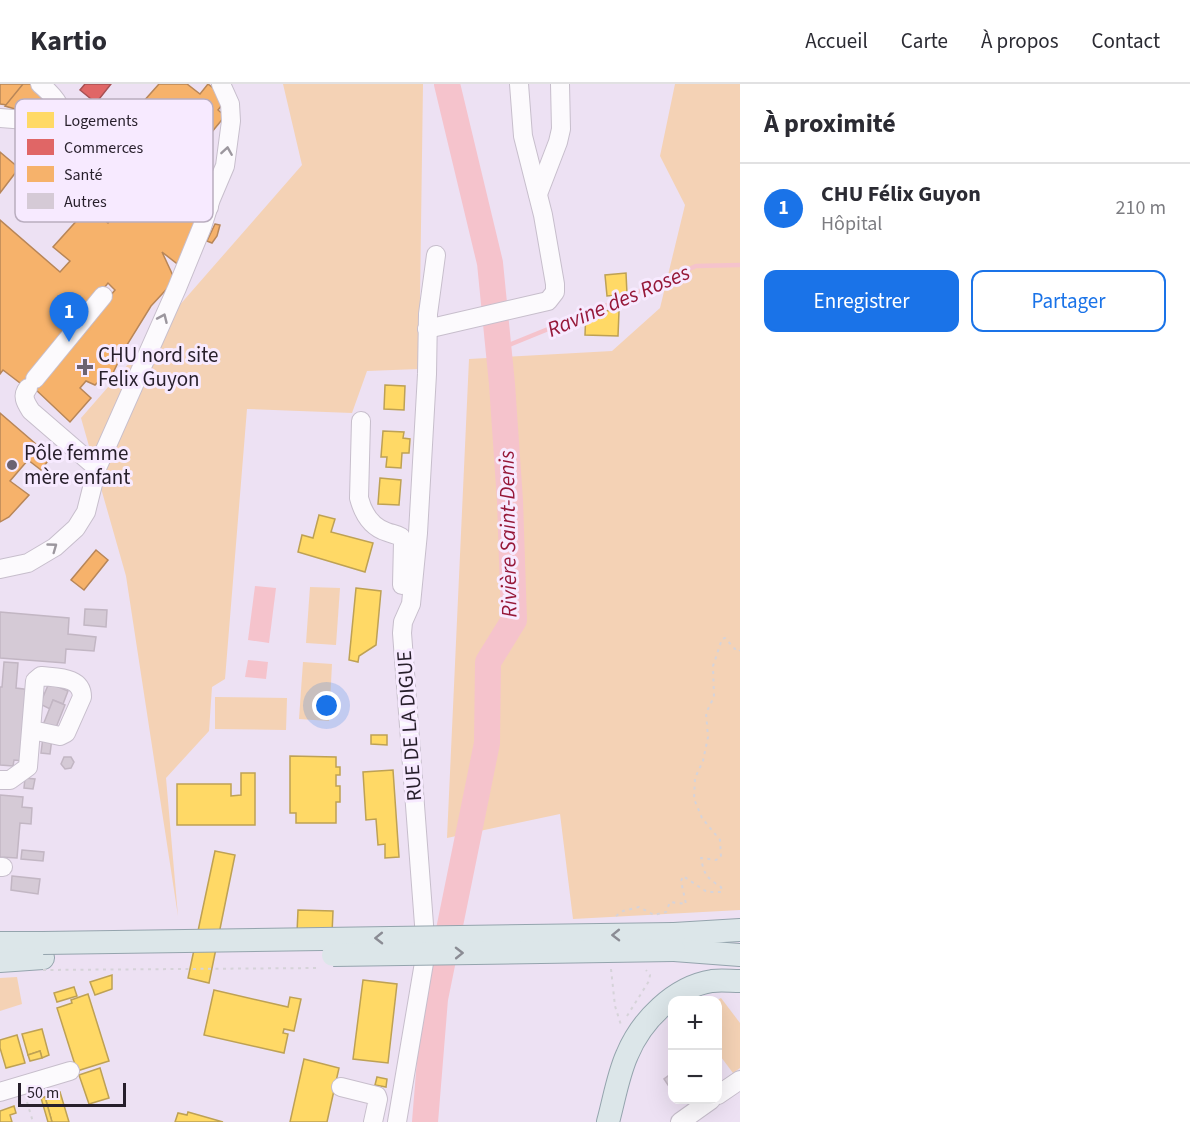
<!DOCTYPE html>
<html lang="fr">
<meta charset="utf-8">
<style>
:root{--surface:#fff;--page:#f2f2f3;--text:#2b2b33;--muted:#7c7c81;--line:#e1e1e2;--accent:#1a73e8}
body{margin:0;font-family:"Source Sans 3",sans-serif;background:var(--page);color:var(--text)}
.controls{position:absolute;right:18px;bottom:18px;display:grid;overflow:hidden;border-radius:12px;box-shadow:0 6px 24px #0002}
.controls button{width:54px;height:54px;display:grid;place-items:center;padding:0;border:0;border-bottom:2px solid var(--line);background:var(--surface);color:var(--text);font:30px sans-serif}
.scale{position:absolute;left:18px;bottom:15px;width:108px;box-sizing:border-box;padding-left:6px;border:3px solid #271f2b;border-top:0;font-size:16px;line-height:21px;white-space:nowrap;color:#271f2b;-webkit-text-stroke:4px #f7eaff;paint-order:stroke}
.you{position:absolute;left:327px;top:622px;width:21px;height:21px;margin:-15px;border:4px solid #fff;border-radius:50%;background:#1a73e8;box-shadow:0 0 0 9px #1a73e833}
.badge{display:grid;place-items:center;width:39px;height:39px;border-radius:50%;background:var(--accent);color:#fff;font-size:20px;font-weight:700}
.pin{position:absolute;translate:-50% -50px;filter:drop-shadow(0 2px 3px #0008)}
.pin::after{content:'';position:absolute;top:32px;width:21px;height:18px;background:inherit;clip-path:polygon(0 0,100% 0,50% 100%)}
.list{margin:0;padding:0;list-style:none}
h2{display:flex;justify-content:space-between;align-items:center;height:78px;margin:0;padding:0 24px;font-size:26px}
h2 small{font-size:20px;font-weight:400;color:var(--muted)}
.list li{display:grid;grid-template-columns:39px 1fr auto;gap:18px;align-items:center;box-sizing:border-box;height:90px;padding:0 24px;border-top:2px solid var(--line)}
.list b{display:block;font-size:22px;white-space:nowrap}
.list p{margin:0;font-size:20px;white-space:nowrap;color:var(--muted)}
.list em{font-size:20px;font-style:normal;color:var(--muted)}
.actions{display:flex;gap:12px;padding:18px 24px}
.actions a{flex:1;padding:14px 0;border:2px solid var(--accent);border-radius:12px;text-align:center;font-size:21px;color:var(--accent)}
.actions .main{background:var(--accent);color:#fff}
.map{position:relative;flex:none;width:740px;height:1038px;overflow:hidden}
header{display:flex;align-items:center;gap:36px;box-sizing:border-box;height:84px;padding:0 30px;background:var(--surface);border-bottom:2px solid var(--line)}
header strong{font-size:28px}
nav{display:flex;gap:33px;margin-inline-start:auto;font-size:21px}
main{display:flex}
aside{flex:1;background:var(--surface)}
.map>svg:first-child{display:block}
.green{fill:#f4d2b5}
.water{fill:#f5c3cc}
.homes{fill:#ffd966;stroke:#bea154;stroke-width:1.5}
.shops{fill:#e06666;stroke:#a85154;stroke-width:1.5}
.health{fill:#f6b26b;stroke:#b88658;stroke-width:1.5;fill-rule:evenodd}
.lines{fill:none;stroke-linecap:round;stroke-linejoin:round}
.stream{stroke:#f5c3cc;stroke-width:4.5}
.river{stroke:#f5c3cc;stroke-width:26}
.building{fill:#d5cad6;stroke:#c2b6c3;stroke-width:1.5}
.minor-casing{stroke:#c7becc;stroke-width:20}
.major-casing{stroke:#94a4ad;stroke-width:24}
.path{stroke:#d6d3d9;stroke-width:2;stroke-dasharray:3 4.5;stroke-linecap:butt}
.minor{stroke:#fcfafd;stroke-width:18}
.major{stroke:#dce6e9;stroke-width:22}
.major-bridge-casing{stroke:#94a4ad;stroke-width:24;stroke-linecap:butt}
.path-bridge{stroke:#d6d3d9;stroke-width:2;stroke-dasharray:3 4.5;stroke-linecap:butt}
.major-bridge{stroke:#dce6e9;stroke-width:22}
.oneway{stroke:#9c979e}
.oneway2{stroke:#8b8c94}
.poi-dot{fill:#6c6371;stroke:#f7eaff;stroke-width:2}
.labels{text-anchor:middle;stroke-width:6;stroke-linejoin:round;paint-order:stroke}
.poi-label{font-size:21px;fill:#271f2b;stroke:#f7eaff;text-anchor:start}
.street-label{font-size:21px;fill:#271f2b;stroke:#f7eaff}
.water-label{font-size:22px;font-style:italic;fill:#961839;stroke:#f7eaff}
.key{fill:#f7eaff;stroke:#b9adbf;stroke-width:1.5}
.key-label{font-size:16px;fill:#271f2b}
</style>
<header>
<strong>Kartio</strong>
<nav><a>Accueil</a><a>Carte</a><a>À propos</a><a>Contact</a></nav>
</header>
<main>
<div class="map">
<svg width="740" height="1038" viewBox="0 0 740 1038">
<rect width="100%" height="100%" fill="#ede1f3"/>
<g class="green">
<polygon points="283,0 423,0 419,285 367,287 352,329 247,325 225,595 212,603 209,647 166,694 178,832 126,492 81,334 302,81"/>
<polygon points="675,0 740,0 740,826 573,835 560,730 447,754 469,275 612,267 660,224 685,121 660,72"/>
<polygon points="310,503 340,504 336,561 306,559"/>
<polygon points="303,578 332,580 329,637 299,635"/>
<polygon points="215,613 287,614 286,646 215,645"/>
<polygon points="17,893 22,920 0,927 0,894"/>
<polygon points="721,914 740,939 740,984 733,989 718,969 717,916"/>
</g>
<g class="water">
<polygon points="255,502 276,504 269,559 248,556"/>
<polygon points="248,576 268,578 266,595 245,593"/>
</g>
<g class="homes">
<polygon points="626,189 627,210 607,212 605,191"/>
<polygon points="586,226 619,227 618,252 585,251"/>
<polygon points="385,301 405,302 404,326 384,325"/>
<polygon points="383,347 404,348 403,354 410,355 409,369 402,369 401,384 386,383 387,373 381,373"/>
<polygon points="380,394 401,396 399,421 378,420"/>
<polygon points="319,431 335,435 331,448 373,459 365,488 298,468 302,451 313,454"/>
<polygon points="356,504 381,507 376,561 359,572 358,578 349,576"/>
<polygon points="371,651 387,651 387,661 371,660"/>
<polygon points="290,672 336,673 336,683 340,683 340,691 336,691 336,702 340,702 340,718 336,718 336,739 296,739 296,729 290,729"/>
<polygon points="393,686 399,773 385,774 385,760 378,761 376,735 366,736 363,688"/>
<polygon points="241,689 255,689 255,741 177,741 177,700 231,700 231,712 241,711"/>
<polygon points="215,767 235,771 209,899 188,894"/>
<polygon points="298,826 333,827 332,850 297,849"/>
<polygon points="112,891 112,905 95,911 90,898"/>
<polygon points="363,896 397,900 388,979 353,975"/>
<polygon points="74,903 77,912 57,918 54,909"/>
<polygon points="214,906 288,923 290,913 301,915 294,947 284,945 283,949 288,950 284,969 204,951"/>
<polygon points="88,910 109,977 77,987 57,924 72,919 71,916"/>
<polygon points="42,945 49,971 42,974 40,967 28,971 22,950"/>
<polygon points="17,951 25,979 6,984 0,964 0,956"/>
<polygon points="40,967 42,974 30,977 28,971"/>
<polygon points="304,975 339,984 327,1038 290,1038"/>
<polygon points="100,984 109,1014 89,1020 79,991"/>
<polygon points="377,993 387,995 386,1003 375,1001"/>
<polygon points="60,1008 69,1038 52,1038 45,1013"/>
<polygon points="45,1013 52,1038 48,1038 41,1014"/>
<polygon points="14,1022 16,1029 10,1031 12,1038 0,1038 0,1027"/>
<polygon points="188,1028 223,1038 175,1038 178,1029 187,1031"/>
</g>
<polygon class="shops" points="85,0 111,0 96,19 80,6"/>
<g class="health">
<polygon points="0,0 24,0 7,21 0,20"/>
<polygon points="23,0 33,0 55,29 48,35 5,22"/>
<path d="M159 0H187L200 10 208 0 218 8 222 21 218 26 225 32 193 71 150 36 156 29 143 18ZM189 25 199 34 187 49 176 40Z"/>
<polygon points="0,68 19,84 0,109"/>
<polygon points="140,80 199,140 180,182 162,168 175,196 151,222 125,264 111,293 105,291 95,301 86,297 80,304 91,314 70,338 34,304 115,206 108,199 24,302 3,286 0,290 0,136 60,188 70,177 53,163 90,122 97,130"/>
<polygon points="134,90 142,96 108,139 100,133"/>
<polygon points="215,140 220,141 217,152 212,159 207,157"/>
<polygon points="0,329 51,373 41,386 28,376 10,397 29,411 9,433 0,438"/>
<polygon points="96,466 108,476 84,506 71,496"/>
</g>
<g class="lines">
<polyline class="stream" points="499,265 617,217 696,182 740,181"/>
<polyline class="river" points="425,1038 435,915 487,659 488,578 514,536 510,417 502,300 490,179 447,0"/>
</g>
<g class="building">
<polygon points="85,525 107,526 106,543 84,541"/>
<polygon points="0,528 69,534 68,550 96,553 94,567 66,565 65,579 0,574"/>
<polygon points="4,578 18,579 16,604 31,606 24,677 14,676 13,682 0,681 0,603 2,603"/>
<polygon points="49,599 68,607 63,620 53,616 50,625 40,620"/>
<polygon points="53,616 65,621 55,646 43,641"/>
<polygon points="43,653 52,654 50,670 41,669"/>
<polygon points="64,673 71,673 74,678 71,684 65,685 61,680"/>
<polygon points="25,694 35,695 33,705 24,704"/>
<polygon points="0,711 23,713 22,723 32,724 31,740 20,739 17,774 0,773"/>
<polygon points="22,766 44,768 43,777 21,775"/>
<polygon points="12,792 40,795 38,810 11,806"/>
<polygon points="672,989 672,1007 664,995"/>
</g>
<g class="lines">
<defs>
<g id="minor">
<path d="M40 0C53 11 62 21 64 39"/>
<polyline points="0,34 64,39 103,38 120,42 135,51 209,123"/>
<polyline points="538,110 558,58 561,45 560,0"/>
<polyline points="427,245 548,217 555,208 555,200 543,131 523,52 519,0"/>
<polyline points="35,295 103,212"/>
<path d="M28 304C21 312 26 319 31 327L97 384"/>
<path d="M361 337 359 414C363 429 371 443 387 448 392 450 396 450 401 453L403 458 402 501"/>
<polyline points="0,485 28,479 55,463 76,444 86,428 97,384 177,204 202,143 211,115 225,82 231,37 230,20 221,0"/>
<path d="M0 696H10L28 683 35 597 41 592C56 594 82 592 82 613L66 649 60 652 32 646"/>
<polyline points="0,783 3,783"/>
<polyline points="341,1003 377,1012 378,1015 373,1038"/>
<polyline points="0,1008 70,987"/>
<polyline points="718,1011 740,996"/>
<polyline points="397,1038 426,867 402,549 403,538 411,520 418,449 427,290 428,230 436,171"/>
<polyline points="680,1038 711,1016"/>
</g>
<g id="major">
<polyline points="674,850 740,846"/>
<polyline points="0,859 43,859"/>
<polyline points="674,866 740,871"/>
<polyline points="0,877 43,874"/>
<path d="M608 1038C614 1016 618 991 627 971 641 937 674 903 712 897 721 896 731 897 740 897"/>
</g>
</defs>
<use href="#minor" class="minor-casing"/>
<use href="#major" class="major-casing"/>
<g class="path">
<polyline points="27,77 50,54"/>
<path d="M616 832 623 827 639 823 654 831 666 828 670 818 686 820 681 797 683 792 707 808H722L721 803C707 794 704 791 701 774L716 776 721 773 720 756 702 734 694 715 695 694 703 677 708 653 706 629 714 613 713 582 722 555 725 554 735 565 738 564 740 567"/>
<polyline points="611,885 615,922 621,941"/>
<polyline points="627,932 649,897 650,891 646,886"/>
<polyline points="27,1018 33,1038"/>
</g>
<use href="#minor" class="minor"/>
<use href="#major" class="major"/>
<defs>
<g id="major-bridge">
<polyline points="43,859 674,850"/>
<polyline points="333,871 674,866"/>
</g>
</defs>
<use href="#major-bridge" class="major-bridge-casing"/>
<polyline class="path-bridge" points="43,886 319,884"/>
<use href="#major-bridge" class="major-bridge"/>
</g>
<defs><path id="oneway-chevron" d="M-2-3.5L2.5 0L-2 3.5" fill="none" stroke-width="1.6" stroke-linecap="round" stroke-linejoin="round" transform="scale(1.5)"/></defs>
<g class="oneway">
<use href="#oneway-chevron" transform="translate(227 67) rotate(-81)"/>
<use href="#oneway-chevron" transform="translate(163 234) rotate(-66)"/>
<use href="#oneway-chevron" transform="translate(53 463) rotate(-36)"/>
</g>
<g class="oneway2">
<use href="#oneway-chevron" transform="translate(616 851) rotate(179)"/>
<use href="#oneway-chevron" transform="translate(379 854) rotate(179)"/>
<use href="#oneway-chevron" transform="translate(459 869) rotate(-1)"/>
</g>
<g class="poi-dot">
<path d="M82 274h6v6h6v6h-6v6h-6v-6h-6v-6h6z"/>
<circle cx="12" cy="381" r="6"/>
</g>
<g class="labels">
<g class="poi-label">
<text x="98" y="278">CHU nord site<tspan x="98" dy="24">Felix Guyon</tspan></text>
<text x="24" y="376">Pôle femme<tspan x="24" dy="24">mère enfant</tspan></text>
</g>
<g class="street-label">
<text transform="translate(409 642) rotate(-94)" y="7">RUE DE LA DIGUE</text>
</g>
<g class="water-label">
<text transform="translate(618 216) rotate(-23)" y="8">Ravine des Roses</text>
<text transform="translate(507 450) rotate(-91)" y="8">Rivière Saint-Denis</text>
</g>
</g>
<rect x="15" y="15" width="198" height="123" rx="9" class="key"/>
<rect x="27" y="28" width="27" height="16" fill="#ffd966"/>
<rect x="27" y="55" width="27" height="16" fill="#e06666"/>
<rect x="27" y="82" width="27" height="16" fill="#f6b26b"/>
<rect x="27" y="109" width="27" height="16" fill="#d5cad6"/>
<g class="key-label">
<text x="64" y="42">Logements</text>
<text x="64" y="69">Commerces</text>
<text x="64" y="96">Santé</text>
<text x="64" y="123">Autres</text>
</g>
</svg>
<div class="controls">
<button>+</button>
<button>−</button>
</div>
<div class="scale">50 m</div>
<div class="you"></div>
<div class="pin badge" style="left:69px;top:258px">1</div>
</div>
<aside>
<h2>À proximité<small></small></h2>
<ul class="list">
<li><span class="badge">1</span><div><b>CHU Félix Guyon</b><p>Hôpital</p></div><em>210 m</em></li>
</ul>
<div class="actions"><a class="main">Enregistrer</a><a>Partager</a></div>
</aside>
</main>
